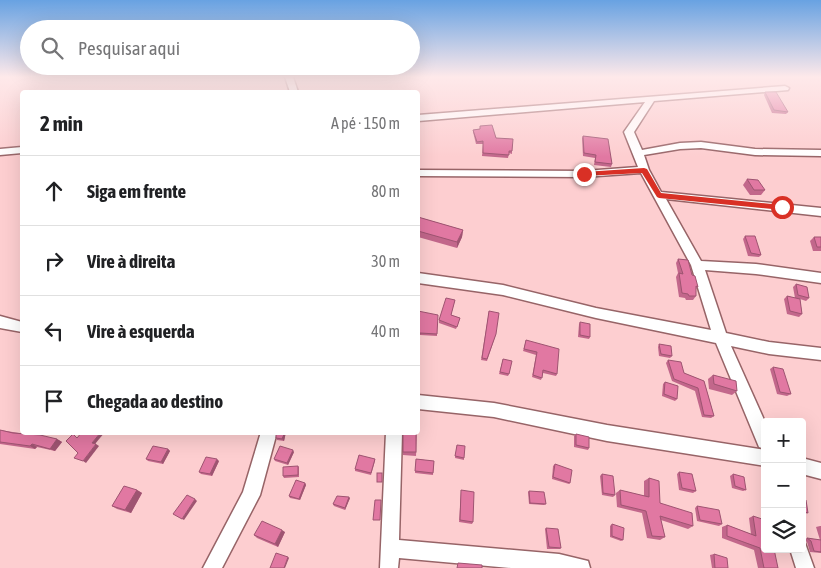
<!DOCTYPE html>
<html lang="pt">
<meta charset="utf-8">
<style>
:root{--surface:#fff;--page:#f6f6f6;--text:#202124;--muted:#757577;--line:#e0e0e0}
body{margin:0;font-family:"Asap Condensed",sans-serif;background:var(--page);color:var(--text)}
.controls{position:absolute;right:15px;bottom:15px;display:grid;overflow:hidden;border-radius:5px;box-shadow:0 5px 20px #0002}
.controls button{width:45px;height:45px;display:grid;place-items:center;padding:0;border:0;border-bottom:1px solid var(--line);background:var(--surface);color:var(--text);font:25px sans-serif}
.stop{position:absolute;width:15px;height:15px;margin:-11px;border:4px solid #d93025;border-radius:50%;background:#fff}
.stop.end{background:#d93025;border-color:#fff;box-shadow:0 1px 5px #0008}
.list{margin:0;padding:0;list-style:none}
h2{display:flex;justify-content:space-between;align-items:center;height:65px;margin:0;padding:0 20px;font-size:21px}
h2 small{font-size:16px;font-weight:400;color:var(--muted)}
.list li{display:grid;grid-template-columns:32px 1fr auto;gap:15px;align-items:center;box-sizing:border-box;height:70px;padding:0 20px;border-top:1px solid var(--line)}
.list b{display:block;font-size:19px;white-space:nowrap}
.list em{font-size:16px;font-style:normal;color:var(--muted)}
.icon{flex:none;width:28px;height:28px;fill:none;stroke:currentColor;stroke-width:2;stroke-linecap:round;stroke-linejoin:round}
.map{position:relative;flex:none;width:821px;height:568px;overflow:hidden}
.search{position:absolute;background:var(--surface);box-shadow:0 5px 20px #0002;left:20px;top:20px;width:400px;height:55px;display:flex;align-items:center;gap:12px;box-sizing:border-box;padding:0 18px;border-radius:28px;color:var(--muted);font-size:19px}
.panel{position:absolute;background:var(--surface);box-shadow:0 5px 20px #0002;left:20px;top:90px;width:400px;height:345px;border-radius:5px}
.map>svg:first-child{display:block}
.lines{fill:none;stroke-linecap:round;stroke-linejoin:round}
.street-casing{stroke:#976467;stroke-width:3}
.street{fill:#fff;fill-rule:evenodd}
.wall{fill:#c2678b}
.shaded-wall{fill:#9e5471}
.building{fill:#e178a2;stroke:#9e5471}
.route{fill:#d93025}
</style>
<div class="map">
<svg width="821" height="568" viewBox="0 0 821 568">
<rect width="100%" height="100%" fill="#fdced0"/>
<g class="lines">
<defs>
<g id="street">
<polygon points="285,77 293,77 298,92 290,92"/>
<polygon points="785,86 789,88 788,90 654,101 634,132 642,150 680,143 701,142 755,149 821,150 821,156 755,155 701,148 680,149 644,155 649,170 661,192 821,208 821,216 666,199 701,261 756,264 821,273 821,283 756,274 705,270 726,333 769,342 821,348 821,360 769,354 731,346 765,422 765,449 759,447 716,343 596,318 503,295 418,283 418,273 503,285 596,308 711,330 691,265 641,173 584,177 418,176 418,170 584,171 638,167 624,132 645,102 418,121 418,115"/>
<polygon points="22,147 22,153 0,155 0,149"/>
<polygon points="0,316 22,322 22,332 0,328"/>
<polygon points="418,395 494,403 607,425 765,450 765,466 607,441 494,417 418,409"/>
<polygon points="261,432 277,432 260,495 222,568 203,568 243,492"/>
<polygon points="386,432 402,432 399,540 559,554 588,561 590,568 511,568 399,558 398,568 380,568"/>
<polygon points="802,458 821,463 821,479 802,474"/>
<polygon points="802,541 805,543 814,568 796,568 790,549 802,549"/>
</g>
</defs>
<use href="#street" class="street-casing"/>
<use href="#street" class="street"/>
</g>
<g class="wall">
<polygon points="765,92 788,112 786,114 772,113 764,95"/>
<polygon points="479,129 496,138 512,151 512,154 509,153 508,158 482,156 483,144 476,144 473,132 473,130"/>
<polygon points="583,136 612,164 611,167 594,165 595,158 583,156 582,138"/>
<polygon points="747,179 765,190 761,195 750,195 743,185"/>
<polygon points="418,217 463,230 462,237 457,248 418,237"/>
<polygon points="745,236 761,255 759,257 748,256 743,239"/>
<polygon points="814,237 821,237 821,251 813,251 810,241"/>
<polygon points="678,259 692,275 698,287 696,289 696,296 693,300 686,300 685,298 679,297 676,277 678,273 676,263"/>
<polygon points="796,284 809,298 806,301 800,299 802,314 799,317 787,314 784,299 787,296 795,298 793,287"/>
<polygon points="455,300 451,315 460,318 456,329 439,323 439,320"/>
<polygon points="489,311 496,334 487,361 481,360"/>
<polygon points="418,313 437,334 437,336 420,335 418,343"/>
<polygon points="580,322 590,337 589,339 578,337 579,324"/>
<polygon points="526,340 557,374 556,376 543,373 541,380 532,377 536,355 523,351"/>
<polygon points="659,344 672,356 670,358 659,356 658,347"/>
<polygon points="503,359 509,374 508,376 499,374"/>
<polygon points="668,360 684,373 704,381 714,416 711,418 702,417 695,391 672,381 666,363"/>
<polygon points="773,367 791,394 787,396 777,394 770,369"/>
<polygon points="713,375 737,391 732,395 709,389 708,379"/>
<polygon points="665,382 677,399 675,401 662,396 663,384"/>
<polygon points="0,430 57,439 62,442 55,451 37,447 35,449 0,444"/>
<polygon points="286,432 284,441 277,440 276,438"/>
<polygon points="403,432 417,432 416,456 403,455"/>
<polygon points="576,434 589,448 588,450 574,447 574,436"/>
<polygon points="457,445 464,458 464,460 455,458"/>
<polygon points="168,449 170,451 163,464 148,461 146,459"/>
<polygon points="294,452 288,465 275,461 274,459"/>
<polygon points="375,459 375,461 371,475 355,471 355,469"/>
<polygon points="416,459 434,461 433,475 415,473"/>
<polygon points="219,461 212,476 201,474 199,472"/>
<polygon points="555,464 570,483 569,484 552,479 553,466"/>
<polygon points="298,466 299,467 299,477 284,478 283,476"/>
<polygon points="679,472 696,491 693,493 679,490 677,474"/>
<polygon points="602,474 615,495 613,497 602,495 600,476"/>
<polygon points="733,474 746,490 743,491 732,488 730,476"/>
<polygon points="649,478 660,503 693,526 688,529 661,520 665,537 660,540 647,538 642,513 617,507 616,493 620,490 644,496 644,481"/>
<polygon points="305,483 306,485 300,500 290,498 289,496"/>
<polygon points="137,490 142,493 131,513 117,509 112,506"/>
<polygon points="461,490 473,522 472,524 459,522 461,493"/>
<polygon points="529,491 546,504 544,505 529,504 528,492"/>
<polygon points="350,498 345,510 334,506 333,504"/>
<polygon points="802,499 808,513 804,514 802,514"/>
<polygon points="697,506 722,524 719,526 697,521 695,508"/>
<polygon points="753,516 778,568 758,568 754,550 722,538 722,527 727,525 751,534 749,518"/>
<polygon points="612,524 623,540 621,541 610,537 610,526"/>
<polygon points="820,526 821,526 821,553 810,552 807,542 803,540 807,538 820,540 816,527"/>
<polygon points="546,528 561,548 560,549 547,549 545,529"/>
<polygon points="285,532 278,547 257,538 254,535"/>
<polygon points="714,554 728,568 712,568 710,555"/>
</g>
<g class="shaded-wall">
<polygon points="463,230 462,237 457,248 457,242"/>
<polygon points="101,432 105,432 95,444 92,443"/>
<polygon points="285,432 286,432 284,441 282,439"/>
<polygon points="57,439 62,442 55,451 50,449"/>
<polygon points="32,444 37,447 35,449 30,446"/>
<polygon points="96,444 99,446 86,463 83,461"/>
<polygon points="168,449 170,451 163,464 161,462"/>
<polygon points="293,450 294,452 288,465 287,463"/>
<polygon points="217,459 219,461 212,476 210,474"/>
<polygon points="305,483 306,485 300,500 299,499"/>
<polygon points="137,490 142,493 131,513 125,510"/>
<polygon points="349,497 350,498 345,510 345,508"/>
<polygon points="195,499 197,501 184,520 182,519"/>
<polygon points="282,530 285,532 278,547 275,544"/>
<polygon points="288,557 289,558 285,568 284,568"/>
</g>
<g class="building">
<polygon points="765,92 776,92 788,112 774,110"/>
<polygon points="492,125 496,138 513,139 512,151 509,151 509,155 483,153 483,141 477,142 473,130 480,129 480,126"/>
<polygon points="583,136 608,139 612,164 595,162 596,155 584,153"/>
<polygon points="747,179 758,180 765,190 754,190"/>
<polygon points="418,217 463,230 457,242 418,231"/>
<polygon points="745,236 755,236 761,255 751,253"/>
<polygon points="814,237 821,237 821,247 817,247"/>
<polygon points="678,259 688,260 692,275 695,276 698,287 696,286 696,296 689,296 688,294 682,293 679,273 683,274"/>
<polygon points="796,284 807,287 809,298 798,295"/>
<polygon points="787,296 800,299 802,314 790,311"/>
<polygon points="446,298 455,300 451,315 460,318 457,327 439,320"/>
<polygon points="418,311 438,315 437,334 420,333 418,341"/>
<polygon points="489,311 499,313 496,334 487,359 482,358"/>
<polygon points="580,322 590,324 590,337 580,335"/>
<polygon points="526,340 559,349 557,374 543,370 542,378 533,375 537,352 524,349"/>
<polygon points="659,344 671,346 672,356 661,354"/>
<polygon points="503,359 512,361 509,374 500,372"/>
<polygon points="668,360 681,362 684,373 704,381 714,416 704,415 698,388 674,379"/>
<polygon points="773,367 783,369 791,394 780,392"/>
<polygon points="713,375 736,381 737,391 714,384"/>
<polygon points="665,382 678,386 677,399 664,394"/>
<polygon points="0,430 13,433 40,435 57,439 50,449 32,444 30,446 0,442"/>
<polygon points="82,432 101,432 92,443 96,444 83,461 74,458 78,453 66,441 73,434 77,438"/>
<polygon points="276,432 285,432 282,439 276,438"/>
<rect x="403" y="432" width="13" height="20"/>
<polygon points="576,434 589,437 589,448 576,445"/>
<polygon points="457,445 465,446 464,458 455,456"/>
<polygon points="153,446 168,449 161,462 146,459"/>
<polygon points="280,446 293,450 287,463 274,459"/>
<polygon points="359,455 375,459 371,473 355,469"/>
<polygon points="206,457 217,459 210,474 199,472"/>
<polygon points="416,459 434,461 433,473 415,471"/>
<polygon points="555,464 572,470 570,483 553,477"/>
<polygon points="298,466 298,475 283,476 283,467"/>
<polygon points="679,472 692,474 696,491 682,488"/>
<rect x="377" y="473" width="5" height="9"/>
<polygon points="602,474 613,476 615,495 603,493"/>
<polygon points="733,474 744,477 746,490 735,486"/>
<polygon points="649,478 659,481 660,503 692,513 693,526 660,516 665,537 652,536 646,511 621,505 620,490 649,497"/>
<polygon points="296,480 305,483 299,499 289,496"/>
<polygon points="124,486 137,490 125,510 112,506"/>
<polygon points="461,490 474,492 473,522 460,520"/>
<polygon points="529,491 544,492 546,504 530,503"/>
<polygon points="187,495 195,499 182,519 173,514"/>
<polygon points="337,496 349,497 345,508 333,504"/>
<polygon points="802,499 806,500 808,513 802,511"/>
<polygon points="375,500 381,500 380,520 373,520"/>
<polygon points="697,506 719,510 722,524 700,520"/>
<polygon points="753,516 765,520 765,549 774,549 778,568 764,568 760,548 727,536 727,525 756,536"/>
<polygon points="262,521 282,530 275,544 254,535"/>
<polygon points="612,524 624,528 623,540 612,536"/>
<polygon points="546,528 558,529 561,548 549,547"/>
<polygon points="807,538 821,540 821,552 814,551 811,541"/>
<polygon points="276,553 288,557 284,568 270,568"/>
<polygon points="714,554 727,558 728,568 715,568"/>
<polygon points="458,563 482,565 482,568 457,568"/>
</g>
<linearGradient id="sky" x2="0" y2="1"><stop stop-color="#68a2e2"/><stop offset="0.49" stop-color="#fee9ea"/><stop offset="1" stop-color="#fee9ea" stop-opacity="0"/></linearGradient>
<rect width="821" height="157" fill="url(#sky)"/>
<polygon class="route" points="644,168 647,169 661,193 782,205 785,207 782,210 659,198 657,197 642,173 584,176 581,174 584,172"/>
</svg>
<div class="controls">
<button>+</button>
<button>−</button>
<button><svg class="icon" aria-label="layers" viewBox="0 0 24 24"><path d="M12 4l9 5-9 5-9-5zM3 14l9 5 9-5"/></svg></button>
</div>
<div class="stop" style="left:782px;top:207px"></div>
<div class="stop end" style="left:584px;top:174px"></div>
<div class="search"><svg class="icon" aria-label="search" viewBox="0 0 24 24"><circle cx="10" cy="10" r="6"/><path d="M15 15l6 6"/></svg>Pesquisar aqui</div>
<section class="panel">
<h2>2 min<small>A pé · 150 m</small></h2>
<ul class="list">
<li><svg class="icon" aria-label="ahead" viewBox="0 0 24 24"><path d="M12 20V5M6 11l6-6 6 6"/></svg><div><b>Siga em frente</b></div><em>80 m</em></li>
<li><svg class="icon" aria-label="right" viewBox="0 0 24 24"><path d="M7 20v-9h11M14 6l5 5-5 5"/></svg><div><b>Vire à direita</b></div><em>30 m</em></li>
<li><svg class="icon" aria-label="left" viewBox="0 0 24 24"><path d="M17 20v-9H6M10 6l-5 5 5 5"/></svg><div><b>Vire à esquerda</b></div><em>40 m</em></li>
<li><svg class="icon" aria-label="arrive" viewBox="0 0 24 24"><path d="M6 21V4h12l-3 4 3 4H6"/></svg><div><b>Chegada ao destino</b></div></li>
</ul>
</section>
</div>
